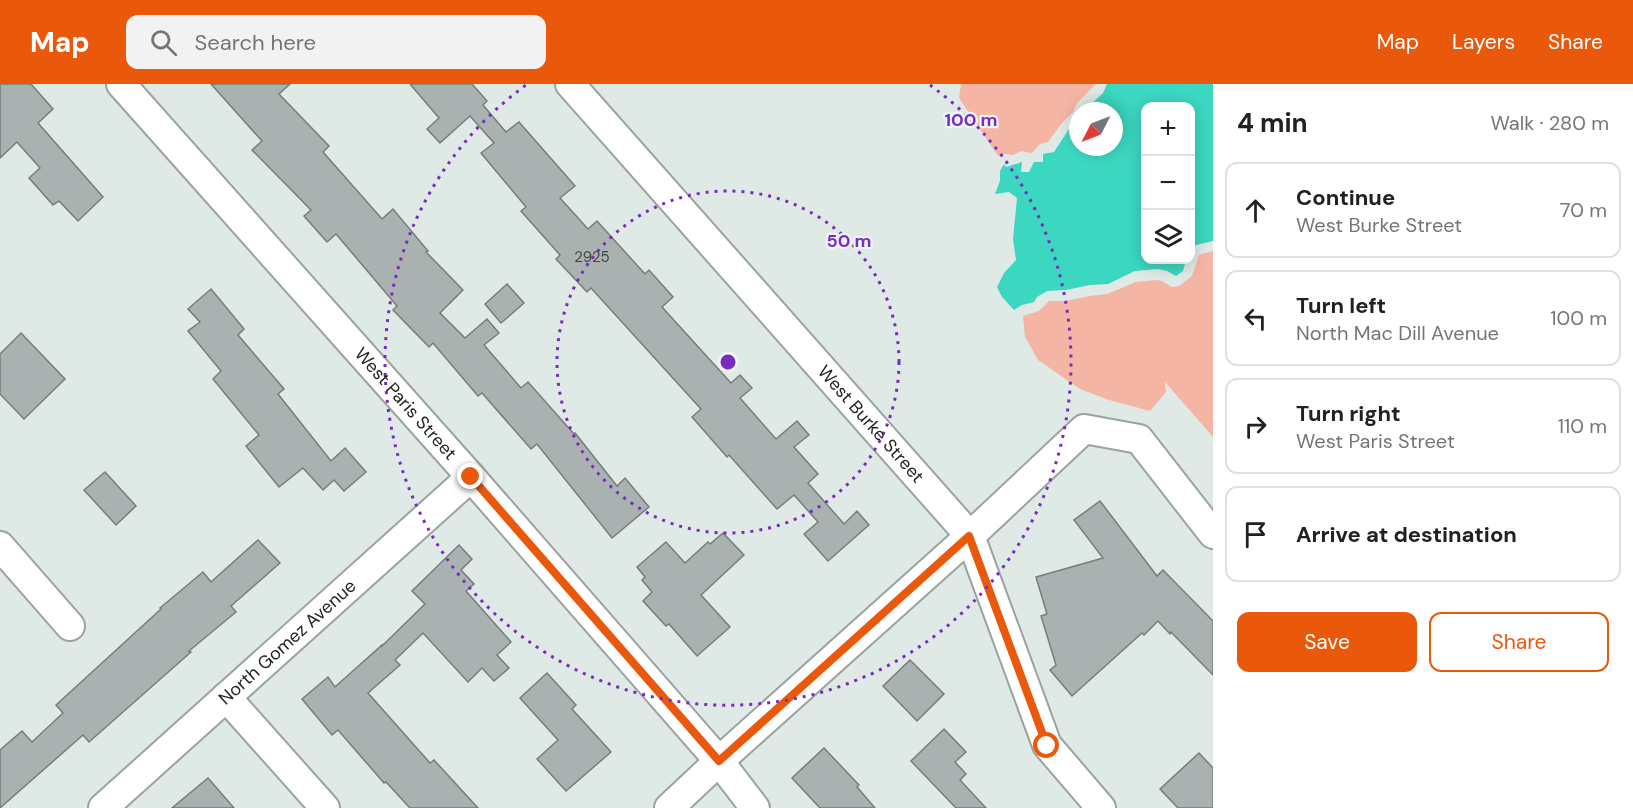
<!DOCTYPE html>
<meta charset="utf-8">
<style>
:root{--surface:#fff;--page:#f2f2f2;--text:#202124;--muted:#757577;--line:#e0e0e0;--accent:#ea580c}
body{margin:0;font-family:"DM Sans",sans-serif;background:var(--page);color:var(--text)}
.controls{position:absolute;right:18px;top:18px;display:grid;overflow:hidden;border-radius:12px;box-shadow:0 3px 15px #0003}
.controls button{width:54px;height:54px;display:grid;place-items:center;padding:0;border:0;border-bottom:2px solid var(--line);background:var(--surface);color:var(--text);font:30px sans-serif}
.compass{position:absolute;left:1069px;top:18px;width:54px;height:54px;border-radius:50%;background:var(--surface);box-shadow:0 3px 15px #0003;rotate:228deg}
.stop{position:absolute;width:18px;height:18px;margin:-14px;border:4px solid #ea580c;border-radius:50%;background:#fff}
.stop.end{background:#ea580c;border-color:#fff;box-shadow:0 2px 6px #0008}
.list{margin:0;padding:0;list-style:none}
h2{display:flex;justify-content:space-between;align-items:center;height:78px;margin:0;padding:0 24px;font-size:26px}
h2 small{font-size:20px;font-weight:400;color:var(--muted)}
.list li{display:grid;grid-template-columns:39px 1fr auto;gap:18px;align-items:center;box-sizing:border-box;height:96px;margin:0 12px 12px;padding:0 12px;border:2px solid var(--line);border-radius:12px}
.list b{display:block;font-size:22px;white-space:nowrap}
.list p{margin:0;font-size:20px;white-space:nowrap;color:var(--muted)}
.list em{font-size:20px;font-style:normal;color:var(--muted)}
.actions{display:flex;gap:12px;padding:18px 24px}
.actions a{flex:1;padding:14px 0;border:2px solid var(--accent);border-radius:12px;text-align:center;font-size:21px;color:var(--accent)}
.actions .main{background:var(--accent);color:#fff}
.icon{flex:none;width:33px;height:33px;fill:none;stroke:currentColor;stroke-width:2;stroke-linecap:round;stroke-linejoin:round}
.map{position:relative;flex:none;width:1213px;height:724px;overflow:hidden}
header{display:flex;align-items:center;gap:36px;box-sizing:border-box;height:84px;padding:0 30px;background:var(--accent);color:#fff}
header strong{font-size:28px}
nav{display:flex;gap:33px;margin-inline-start:auto;font-size:21px}
.search{width:420px;height:54px;background:var(--page);display:flex;align-items:center;gap:15px;box-sizing:border-box;padding:0 21px;border-radius:12px;color:var(--muted);font-size:22px}
main{display:flex}
aside{flex:1;background:var(--surface)}
.map>svg:first-child{display:block}
.green{fill:#f5b5a4}
.water{fill:#3cd7c1}
.building{fill:#a9b2b0;stroke:#767e7c;stroke-width:1.5}
.lines{fill:none;stroke-linecap:round;stroke-linejoin:round}
.minor-casing{stroke:#9ba3a1;stroke-width:32}
.minor{stroke:#fff;stroke-width:28}
.route{stroke:#ea580c;stroke-width:8}
.ring{fill:none;stroke:#7b2cbf;stroke-width:3;stroke-dasharray:3 6}
.labels{text-anchor:middle;stroke-width:4.5;stroke-linejoin:round;paint-order:stroke}
.number-label{font-size:15px;fill:#434846}
.street-label{font-size:18px;fill:#212423;stroke:#ecf6f4}
.centre{fill:#7b2cbf;stroke:#ecf6f4;stroke-width:3}
.ring-label{font-size:18px;text-anchor:middle;font-weight:bold;fill:#7b2cbf;stroke:#ecf6f4;stroke-width:4.5;stroke-linejoin:round;paint-order:stroke}
</style>
<header>
<strong>Map</strong>
<div class="search"><svg class="icon" aria-label="search" viewBox="0 0 24 24"><circle cx="10" cy="10" r="6"/><path d="M15 15l6 6"/></svg>Search here</div>
<nav><a>Map</a><a>Layers</a><a>Share</a></nav>
</header>
<main>
<div class="map">
<svg width="1213" height="724" viewBox="0 0 1213 724">
<rect width="100%" height="100%" fill="#dfe9e6"/>
<g class="green">
<polygon points="961,0 1096,0 1077,19 1073,28 1061,40 1048,58 1040,60 1033,68 1030,69 1021,67 1013,71 1004,70 998,72 959,14"/>
<polygon points="1213,167 1213,353 1165,298 1166,308 1150,327 1109,316 1080,305 1038,276 1025,253 1023,232 1039,227 1049,217 1065,217 1090,212 1107,210 1136,198 1157,196 1162,197 1172,203 1179,202 1192,192 1199,171"/>
</g>
<polygon class="water" points="1107,0 1213,0 1213,157 1192,162 1191,166 1190,22 1146,22 1146,176 1186,176 1183,187 1176,192 1167,187 1158,185 1135,187 1108,200 1090,201 1066,206 1047,207 1037,213 1034,218 1022,221 1014,226 1002,213 997,203 1004,189 1016,176 1013,155 1017,114 1009,108 995,110 1000,97 1000,87 1004,80 1006,83 1022,78 1021,88 1029,88 1034,78 1043,78 1043,70 1054,68 1069,45 1078,37 1078,63 1114,63 1114,27 1084,27 1103,9"/>
<g class="building">
<polygon points="0,0 31,0 53,25 38,39 103,113 78,137 59,117 53,121 29,94 40,84 17,58 0,74"/>
<polygon points="211,0 290,0 279,10 329,62 323,68 382,135 393,125 428,167 426,168 463,206 440,229 465,254 487,235 499,249 484,261 521,304 528,298 574,350 575,349 617,402 625,394 649,423 612,454 537,360 531,365 482,309 478,312 433,259 429,263 393,226 397,222 336,150 327,158 304,132 311,126 252,66 262,57"/>
<polygon points="410,0 472,0 487,17 483,21 506,48 519,38 575,102 560,114 588,145 597,137 645,190 649,186 673,213 662,223 731,299 740,291 752,304 740,314 776,355 797,337 809,351 794,363 818,390 808,399 844,440 857,427 869,441 828,477 804,450 818,438 794,411 777,425 729,371 727,373 692,333 701,325 591,204 587,208 556,175 560,171 521,127 526,123 481,69 494,59 470,32 440,59 427,45 439,34"/>
<polygon points="507,200 524,219 501,239 485,220"/>
<polygon points="211,205 244,245 238,251 284,305 278,310 331,377 345,364 366,388 344,407 334,396 323,406 303,384 279,403 246,362 259,351 213,295 221,287 188,247 200,238 188,225"/>
<polygon points="21,249 65,295 24,335 0,310 0,270"/>
<polygon points="105,388 136,422 116,441 84,406"/>
<polygon points="1100,417 1157,492 1163,486 1213,537 1213,591 1171,548 1170,550 1158,537 1144,551 1142,549 1072,612 1050,586 1056,581 1041,532 1047,530 1036,493 1103,474 1074,436"/>
<polygon points="723,449 744,471 701,511 730,543 697,572 669,540 666,542 643,517 652,508 642,496 645,493 637,483 666,458 685,479 708,458 710,460"/>
<polygon points="258,456 280,479 231,522 236,528 189,567 191,568 89,658 83,651 0,724 0,666 22,647 32,658 63,629 56,621 161,525 160,524 203,488 211,498"/>
<polygon points="459,461 472,475 461,486 474,500 466,507 511,558 497,571 509,584 494,597 482,584 468,598 423,549 395,576 400,581 368,609 430,679 434,676 478,724 410,724 386,698 384,699 338,646 332,651 302,615 328,593 335,603 382,561 382,562 425,520 412,507"/>
<polygon points="910,576 944,610 917,637 883,602"/>
<polygon points="547,589 576,621 572,625 611,668 566,707 537,675 558,656 520,614"/>
<polygon points="944,645 966,668 955,678 966,690 960,696 986,724 956,724 911,677"/>
<polygon points="824,664 859,701 857,703 875,724 820,724 792,694"/>
<polygon points="1199,669 1213,684 1213,724 1178,724 1160,705"/>
<polygon points="208,694 234,724 172,724"/>
</g>
<g class="lines">
<defs>
<g id="minor">
<path id="s1" d="M121 0 471 393 719 677 755 724"/>
<path id="s2" d="M570 0 970 452 1047 661 1101 724"/>
<polyline points="0,462 70,542"/>
<polyline points="226,613 325,724"/>
<path id="s3" d="M103 724 471 393"/>
<polyline points="669,724 719,677 970,452 1084,345 1139,355 1213,450"/>
</g>
</defs>
<use href="#minor" class="minor-casing"/>
<use href="#minor" class="minor"/>
</g>
<g class="lines">
<polyline class="route" points="471,393 719,677 969,452 1047,662"/>
</g>
<g class="ring">
<circle cx="728" cy="278" r="171"/>
<path d="M930 1A343 343 0 1 1 526 1"/>
</g>
<g class="labels">
<g class="number-label">
<text x="592" y="178">2925</text>
</g>
<g class="street-label">
<text dy="6" stroke="none"><textPath href="#s1" startOffset="428">West Paris Street</textPath></text>
<text dy="6" stroke="none"><textPath href="#s2" startOffset="454">West Burke Street</textPath></text>
<text dy="6" stroke="none"><textPath href="#s3" startOffset="248">North Gomez Avenue</textPath></text>
</g>
</g>
<circle cx="728" cy="278" r="9" class="centre"/>
<g class="ring-label">
<text x="971" y="42">100 m</text>
<text x="849" y="163">50 m</text>
</g>
</svg>
<div class="controls">
<button>+</button>
<button>−</button>
<button><svg class="icon" aria-label="layers" viewBox="0 0 24 24"><path d="M12 4l9 5-9 5-9-5zM3 14l9 5 9-5"/></svg></button>
</div>
<svg class="compass" viewBox="-18 -18 36 36"><path d="M0-13l5 13h-10z" fill="#e53935"/><path d="M0 13l5-13h-10z" fill="#757577"/></svg>
<div class="stop" style="left:1047px;top:662px"></div>
<div class="stop end" style="left:471px;top:393px"></div>
</div>
<aside>
<h2>4 min<small>Walk · 280 m</small></h2>
<ul class="list">
<li><svg class="icon" aria-label="ahead" viewBox="0 0 24 24"><path d="M12 20V5M6 11l6-6 6 6"/></svg><div><b>Continue</b><p>West Burke Street</p></div><em>70 m</em></li>
<li><svg class="icon" aria-label="left" viewBox="0 0 24 24"><path d="M17 20v-9H6M10 6l-5 5 5 5"/></svg><div><b>Turn left</b><p>North Mac Dill Avenue</p></div><em>100 m</em></li>
<li><svg class="icon" aria-label="right" viewBox="0 0 24 24"><path d="M7 20v-9h11M14 6l5 5-5 5"/></svg><div><b>Turn right</b><p>West Paris Street</p></div><em>110 m</em></li>
<li><svg class="icon" aria-label="arrive" viewBox="0 0 24 24"><path d="M6 21V4h12l-3 4 3 4H6"/></svg><div><b>Arrive at destination</b></div></li>
</ul>
<div class="actions"><a class="main">Save</a><a>Share</a></div>
</aside>
</main>
